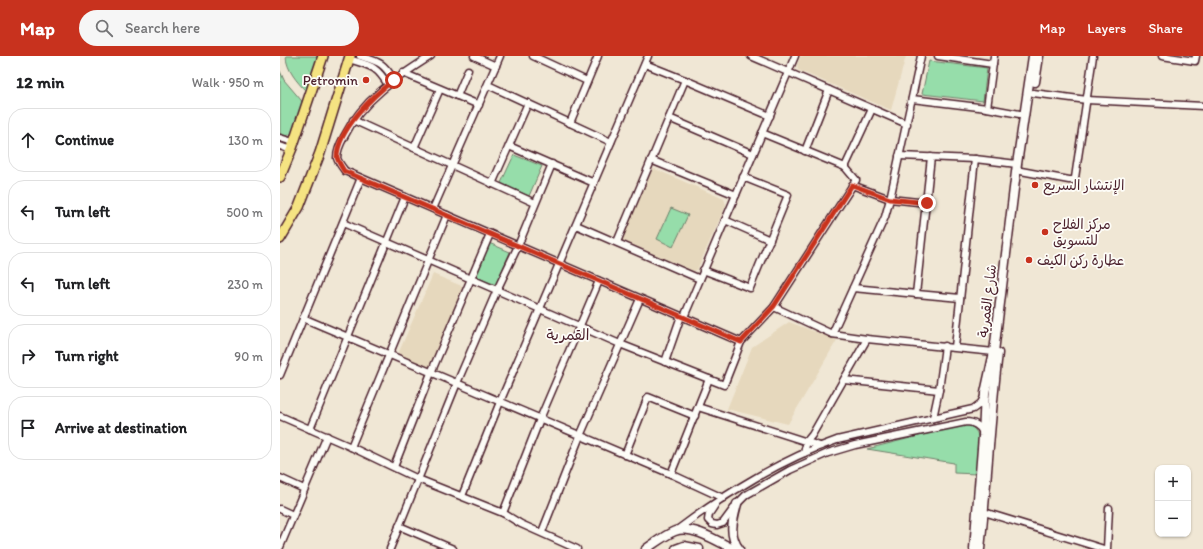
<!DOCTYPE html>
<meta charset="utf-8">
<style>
:root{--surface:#fff;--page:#f6f6f6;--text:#202124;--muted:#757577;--line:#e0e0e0;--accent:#c8321e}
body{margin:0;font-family:Itim,"Playpen Sans Arabic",sans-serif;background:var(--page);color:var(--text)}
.controls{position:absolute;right:12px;bottom:12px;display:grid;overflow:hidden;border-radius:8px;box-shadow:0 1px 3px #0004}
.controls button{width:36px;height:36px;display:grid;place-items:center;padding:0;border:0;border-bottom:1px solid var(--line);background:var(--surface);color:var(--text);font:20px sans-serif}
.stop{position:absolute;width:12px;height:12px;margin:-9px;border:3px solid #c8321e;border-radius:50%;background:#fff}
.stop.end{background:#c8321e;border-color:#fff;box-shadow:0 1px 4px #0008}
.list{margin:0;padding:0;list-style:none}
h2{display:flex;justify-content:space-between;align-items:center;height:52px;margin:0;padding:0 16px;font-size:17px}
h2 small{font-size:13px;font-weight:400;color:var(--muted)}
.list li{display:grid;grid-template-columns:26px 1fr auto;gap:12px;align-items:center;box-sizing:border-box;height:64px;margin:0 8px 8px;padding:0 8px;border:1px solid var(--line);border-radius:16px}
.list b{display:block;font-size:15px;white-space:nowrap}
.list em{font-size:13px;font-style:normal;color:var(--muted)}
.icon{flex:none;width:22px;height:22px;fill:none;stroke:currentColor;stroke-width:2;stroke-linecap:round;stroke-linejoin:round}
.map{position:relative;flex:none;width:923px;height:493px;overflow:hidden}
header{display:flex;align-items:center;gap:24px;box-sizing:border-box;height:56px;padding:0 20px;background:var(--accent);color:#fff}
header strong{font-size:19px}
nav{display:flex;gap:22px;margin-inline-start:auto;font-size:14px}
.search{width:280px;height:36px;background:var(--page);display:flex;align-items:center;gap:10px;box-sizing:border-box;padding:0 14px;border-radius:22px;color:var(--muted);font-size:15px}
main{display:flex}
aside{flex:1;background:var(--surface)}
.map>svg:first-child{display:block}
.built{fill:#e6d8bd}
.green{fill:#96ddaa;stroke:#707e6a}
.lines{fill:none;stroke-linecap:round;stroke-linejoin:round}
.street-casing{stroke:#4a1f2b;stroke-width:9}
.secondary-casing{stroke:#4a1f2b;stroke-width:11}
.primary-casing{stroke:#4a1f2b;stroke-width:12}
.street{stroke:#fdfcf7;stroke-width:6}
.secondary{stroke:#fdfcf7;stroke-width:8}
.primary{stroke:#f5e382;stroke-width:9}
.route{stroke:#c8321e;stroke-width:5}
.poi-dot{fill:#c8321e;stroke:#fdfcf7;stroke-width:1.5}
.labels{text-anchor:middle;stroke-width:3.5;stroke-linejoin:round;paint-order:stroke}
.poi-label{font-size:14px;fill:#4a1f2b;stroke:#fdfcf7;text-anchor:start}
.street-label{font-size:14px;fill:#4a1f2b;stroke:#fdfcf7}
.neighbourhood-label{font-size:15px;fill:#4a1f2b;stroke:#fdfcf7}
</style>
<header>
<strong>Map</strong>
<div class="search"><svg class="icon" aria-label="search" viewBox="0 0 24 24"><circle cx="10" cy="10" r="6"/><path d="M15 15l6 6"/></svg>Search here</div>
<nav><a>Map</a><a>Layers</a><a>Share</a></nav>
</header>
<main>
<aside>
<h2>12 min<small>Walk · 950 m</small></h2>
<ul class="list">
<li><svg class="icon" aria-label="ahead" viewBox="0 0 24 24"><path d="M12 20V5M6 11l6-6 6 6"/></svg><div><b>Continue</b></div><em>130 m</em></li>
<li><svg class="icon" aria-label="left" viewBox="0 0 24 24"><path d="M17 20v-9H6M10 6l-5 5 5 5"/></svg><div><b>Turn left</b></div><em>500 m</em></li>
<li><svg class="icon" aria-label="left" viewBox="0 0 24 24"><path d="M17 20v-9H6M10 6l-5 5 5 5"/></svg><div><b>Turn left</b></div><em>230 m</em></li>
<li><svg class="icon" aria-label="right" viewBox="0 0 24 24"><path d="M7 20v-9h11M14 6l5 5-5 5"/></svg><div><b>Turn right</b></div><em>90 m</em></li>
<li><svg class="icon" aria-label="arrive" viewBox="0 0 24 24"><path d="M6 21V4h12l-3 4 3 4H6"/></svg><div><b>Arrive at destination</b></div></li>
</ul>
</aside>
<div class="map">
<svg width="923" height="493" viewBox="0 0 923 493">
<rect width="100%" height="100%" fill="#f0e7d5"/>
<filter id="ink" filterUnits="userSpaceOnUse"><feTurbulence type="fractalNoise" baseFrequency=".025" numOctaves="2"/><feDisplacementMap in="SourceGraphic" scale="8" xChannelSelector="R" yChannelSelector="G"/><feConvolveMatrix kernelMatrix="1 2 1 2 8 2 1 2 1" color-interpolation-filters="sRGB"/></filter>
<g filter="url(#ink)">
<g class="built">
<polygon points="521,0 626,0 611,54 518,14 517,9"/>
<polygon points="375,113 444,143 446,149 417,214 414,215 344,185 342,181 371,114"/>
<polygon points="153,218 184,231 150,312 118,298"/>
<polygon points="509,266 557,284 508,368 447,353 472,291"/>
</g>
<g class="green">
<path d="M6 0H38L26 35C17 26 6 13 6 0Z"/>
<polygon points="649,5 707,12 703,45 642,38"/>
<polygon points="0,15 4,24 21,44 23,48 14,76 7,80 0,78"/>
<polygon points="234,99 262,110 249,140 221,127"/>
<polygon points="391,152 408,159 393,191 377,183"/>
<polygon points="209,187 230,196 216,229 196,221"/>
<path d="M686 368C707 375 698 401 696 418L674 417V407L587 393Z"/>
</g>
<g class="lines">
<defs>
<g id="street">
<path d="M80 0C99 6 103 6 114 24"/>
<path d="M151 0C116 22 82 44 64 81 60 88 57 94 57 102 58 106 62 111 65 115L461 286"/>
<polyline points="194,0 216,10"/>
<polyline points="253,0 307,25"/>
<polyline points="471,0 627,68"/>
<polyline points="658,0 713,8"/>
<polyline points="882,0 915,5 916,0"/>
<path d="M69 3C90 10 96 9 108 29"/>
<polyline points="365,8 405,24"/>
<polyline points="123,17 199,49"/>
<polyline points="208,29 331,86"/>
<polyline points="753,37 807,44 923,50"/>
<polyline points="177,40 188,14"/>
<polyline points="632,43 707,52 745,59"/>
<polyline points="707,52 714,0"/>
<polyline points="389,62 473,98"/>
<polyline points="73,64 255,147"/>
<polyline points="290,67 318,0"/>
<polyline points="0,82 13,86"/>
<polyline points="0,90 11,94"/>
<polyline points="229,90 314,127"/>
<polyline points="134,92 160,33"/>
<polyline points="525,95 549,34"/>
<polyline points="619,100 695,103 737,108"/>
<polyline points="371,104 456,139"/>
<polyline points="565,111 592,53"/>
<polyline points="741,115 789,124 793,124 795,122 813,0"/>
<polyline points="212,128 248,47"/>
<polyline points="572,129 610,143 647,147"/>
<polyline points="153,153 220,0"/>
<polyline points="445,164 490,184"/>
<polyline points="63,167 340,288 444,329 461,286 494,251 576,124 565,111 482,77"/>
<polyline points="296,169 420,223"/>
<polyline points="337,186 405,24 490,60"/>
<polyline points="423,214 470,232 508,139 463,121"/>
<polyline points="573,232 680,242"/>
<polyline points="636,238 651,101"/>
<polyline points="494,251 552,278 587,283 714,296"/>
<polyline points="404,261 515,0"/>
<polyline points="23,262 391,418 443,442"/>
<polyline points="552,278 605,161 610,143 641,0"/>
<polyline points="675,291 695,103"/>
<polyline points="385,306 401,260"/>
<polyline points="0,319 81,122"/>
<polyline points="564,324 659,334"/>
<polyline points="418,351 540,390"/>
<polyline points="0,360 71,391 138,423 223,457 241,468 297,493"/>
<polyline points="653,362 659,334 665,290"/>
<polyline points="30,373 125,141"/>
<polyline points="71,391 167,159"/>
<polyline points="524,397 527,385 532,379 587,283"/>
<polyline points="345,399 368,341 415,360"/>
<polyline points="114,411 151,317 210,178"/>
<polyline points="391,418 429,323"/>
<polyline points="0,422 24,433"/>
<polyline points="182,440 220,346 368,0"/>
<path d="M435 449 429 458 428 464 432 468 437 469 443 467 457 448 466 439 510 414 548 397 575 389 686 366C693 366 701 370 703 377"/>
<polyline points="0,453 13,459"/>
<polyline points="704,456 824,493"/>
<polyline points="223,457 260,363 319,225"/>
<polyline points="119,470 173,493"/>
<path d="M397 474C443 439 502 403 557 384L693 353 701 347 704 341"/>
<polyline points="262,476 300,380 360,243"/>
<polyline points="0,491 47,380"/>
<polyline points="110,493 177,327 217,234 238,190 272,108"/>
<polyline points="827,493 829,452"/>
</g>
<g id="secondary">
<polyline points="755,26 759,0"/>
<path d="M457 448C453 463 448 479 459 493"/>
<path d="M366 493C375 487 385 479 395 475 411 468 439 486 453 493"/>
<polyline points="396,493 404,490 419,493"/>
<polyline points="694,493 703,380 705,337 714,296 737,108 753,0"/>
<path d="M700 493C707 428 710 362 718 297"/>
</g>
<g id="primary">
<polyline points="0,121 12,92 43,0"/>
<polyline points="0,183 19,151 40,97 70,0"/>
</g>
</defs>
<use href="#street" class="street-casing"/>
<use href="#secondary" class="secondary-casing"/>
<use href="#primary" class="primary-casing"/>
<use href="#street" class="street"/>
<use href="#secondary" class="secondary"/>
<use href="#primary" class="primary"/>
</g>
</g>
<g class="lines" filter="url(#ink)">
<path class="route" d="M114 24C93 39 57 75 57 101 58 106 62 111 64 115L461 286 494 250 572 129 610 143 647 147"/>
</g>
<g class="poi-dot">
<circle cx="86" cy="24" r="4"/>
<circle cx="755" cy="129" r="4"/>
<circle cx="765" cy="176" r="4"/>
<circle cx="749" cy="204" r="4"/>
</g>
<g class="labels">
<g class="poi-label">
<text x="78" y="29" text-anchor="end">Petromin</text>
<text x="763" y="134">الإنتشار السريع</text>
<text x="773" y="173">مركز الفلاح<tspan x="773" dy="16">للتسويق</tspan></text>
<text x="757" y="209">عطارة ركن الكيف</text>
</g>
<g class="street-label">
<text transform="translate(707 245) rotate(-83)" y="5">شارع القمرية</text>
</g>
<g class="neighbourhood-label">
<text x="288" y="284">القمرية</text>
</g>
</g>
</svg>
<div class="controls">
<button>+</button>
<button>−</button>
</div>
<div class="stop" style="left:114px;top:24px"></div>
<div class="stop end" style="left:647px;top:147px"></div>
</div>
</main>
